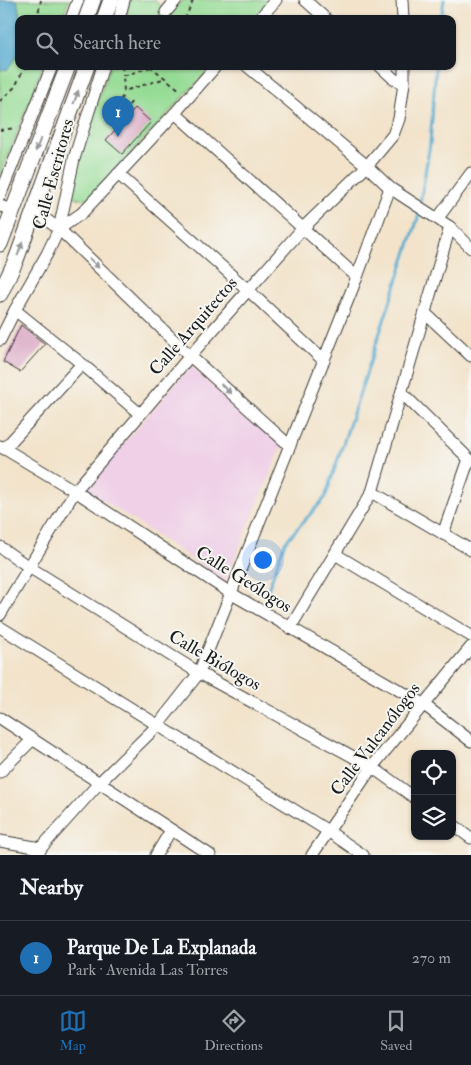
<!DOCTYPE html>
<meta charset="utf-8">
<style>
:root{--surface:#171b24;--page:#242831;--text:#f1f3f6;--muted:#9ea1a6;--line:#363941;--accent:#1f6fb2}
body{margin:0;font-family:"IM FELL Double Pica",serif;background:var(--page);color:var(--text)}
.controls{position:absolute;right:15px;bottom:15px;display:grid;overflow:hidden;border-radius:10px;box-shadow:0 1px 4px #0004}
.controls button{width:45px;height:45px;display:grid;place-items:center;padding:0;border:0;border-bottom:1px solid var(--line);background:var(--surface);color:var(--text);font:25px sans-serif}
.you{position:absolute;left:262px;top:559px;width:18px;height:18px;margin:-12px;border:4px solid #fff;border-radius:50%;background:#1a73e8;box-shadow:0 0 0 8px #1a73e833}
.badge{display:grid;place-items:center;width:32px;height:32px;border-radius:50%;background:var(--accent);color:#fff;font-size:16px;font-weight:700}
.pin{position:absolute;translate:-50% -41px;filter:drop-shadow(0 1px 2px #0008)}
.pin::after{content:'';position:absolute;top:26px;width:18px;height:15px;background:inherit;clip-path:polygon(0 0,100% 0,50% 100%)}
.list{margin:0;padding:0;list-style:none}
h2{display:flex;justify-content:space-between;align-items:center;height:65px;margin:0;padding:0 20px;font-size:21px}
h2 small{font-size:16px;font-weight:400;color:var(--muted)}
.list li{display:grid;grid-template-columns:32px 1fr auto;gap:15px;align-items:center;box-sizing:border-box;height:75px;padding:0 20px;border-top:1px solid var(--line)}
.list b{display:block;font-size:19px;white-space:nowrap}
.list p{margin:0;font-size:16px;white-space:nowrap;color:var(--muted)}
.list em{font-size:16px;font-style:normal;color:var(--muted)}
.icon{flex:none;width:28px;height:28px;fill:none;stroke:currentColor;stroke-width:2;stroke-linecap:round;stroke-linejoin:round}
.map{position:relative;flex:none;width:471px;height:855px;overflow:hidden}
.search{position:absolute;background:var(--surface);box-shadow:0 1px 4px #0004;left:15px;right:15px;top:15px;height:55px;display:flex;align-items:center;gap:12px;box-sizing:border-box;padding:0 18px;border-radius:10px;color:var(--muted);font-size:19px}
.sheet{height:140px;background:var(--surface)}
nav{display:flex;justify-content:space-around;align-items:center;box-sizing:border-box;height:70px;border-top:1px solid var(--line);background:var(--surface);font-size:14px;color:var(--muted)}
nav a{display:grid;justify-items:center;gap:2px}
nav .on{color:var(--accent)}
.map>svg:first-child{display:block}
.built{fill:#efd0e7}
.green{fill:#96db95;stroke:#597c58}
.water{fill:#53a9cf;stroke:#386276}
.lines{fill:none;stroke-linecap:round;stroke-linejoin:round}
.stream{stroke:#53a9cf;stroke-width:3}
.building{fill:#daa5c3}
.minor-casing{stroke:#3c3a36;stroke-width:13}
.major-casing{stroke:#3c3a36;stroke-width:17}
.path{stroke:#3c3a36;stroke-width:2;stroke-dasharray:4 4;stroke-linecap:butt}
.minor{stroke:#fff;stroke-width:11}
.major{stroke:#fff;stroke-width:15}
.oneway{fill:#999}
.labels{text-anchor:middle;stroke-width:4;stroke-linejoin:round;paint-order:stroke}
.street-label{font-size:18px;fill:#1c1c1c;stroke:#f6f6f2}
</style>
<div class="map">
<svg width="471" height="855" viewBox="0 0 471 855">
<rect width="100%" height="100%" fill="#f6f6f2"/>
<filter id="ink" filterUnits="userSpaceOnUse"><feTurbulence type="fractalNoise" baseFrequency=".02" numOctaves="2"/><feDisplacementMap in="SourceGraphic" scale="10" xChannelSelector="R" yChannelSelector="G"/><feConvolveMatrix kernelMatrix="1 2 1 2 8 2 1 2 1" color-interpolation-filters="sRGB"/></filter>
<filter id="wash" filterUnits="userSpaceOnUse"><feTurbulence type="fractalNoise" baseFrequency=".0096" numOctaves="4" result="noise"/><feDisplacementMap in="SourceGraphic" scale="20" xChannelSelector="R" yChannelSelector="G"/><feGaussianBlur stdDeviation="1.12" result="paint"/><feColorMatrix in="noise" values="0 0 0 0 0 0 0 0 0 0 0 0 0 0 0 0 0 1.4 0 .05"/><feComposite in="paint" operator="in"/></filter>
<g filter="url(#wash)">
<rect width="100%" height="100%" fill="#f2e3ca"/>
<polygon class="built" points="191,366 282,446 225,581 85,488"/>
<g class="green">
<polygon points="0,0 69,0 62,19 19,19 19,66 43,66 0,177"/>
<polygon points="130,0 155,0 169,15 183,0 272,0 255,19 125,19"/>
<path d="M110 66H212L90 197C83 201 75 200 71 192L81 149Z"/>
</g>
<polygon class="water" points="0,0 17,0 21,19 19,19 19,53 8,69 0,70"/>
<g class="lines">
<g class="stream">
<polyline points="441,19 444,0"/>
<polyline points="420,203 430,144 436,66"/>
<polyline points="266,595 285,542 325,498 418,218 419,210"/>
</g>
</g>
<g id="blocks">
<g class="building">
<polygon points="135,108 151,122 122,154 106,140"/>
<polygon points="21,325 45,344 20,372 3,362"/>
</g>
</g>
</g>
<g filter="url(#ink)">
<use href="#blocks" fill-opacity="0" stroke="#3c3a36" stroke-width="1"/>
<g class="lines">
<defs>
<g id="minor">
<polyline points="305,0 326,19"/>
<polyline points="402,0 403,19"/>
<polyline points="166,12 176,0"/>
<polyline points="71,19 78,0"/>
<polyline points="119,19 124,0"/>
<polyline points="259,19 276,0"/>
<polyline points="247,66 367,166 390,188 450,227 471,248"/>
<polyline points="380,66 394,79 404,83"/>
<polyline points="175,113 357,277"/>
<polyline points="118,174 248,290 324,361"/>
<polyline points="0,196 52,66"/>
<polyline points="0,206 7,208"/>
<polyline points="44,218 59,229 190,356 290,446"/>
<polyline points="438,218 471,173"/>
<polyline points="59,229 82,213 175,113 216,66"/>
<polyline points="15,310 82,364 140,414"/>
<polyline points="425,313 471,356"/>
<polyline points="0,340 15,310 47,254 59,229 74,159 103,66"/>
<polyline points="402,393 471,461"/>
<polyline points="0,446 75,491 232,594 423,704 471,741"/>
<polyline points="4,449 82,364"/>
<polyline points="372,492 471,550"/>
<polyline points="443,534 469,459"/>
<polyline points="0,547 29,567 199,673 372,767 415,798"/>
<polyline points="335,554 471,636"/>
<polyline points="0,615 75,491 190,356 303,228 367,166 393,135 399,119 404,83 404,66"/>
<polyline points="0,627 328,831 363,855"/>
<polyline points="290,628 372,492 450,227"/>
<polyline points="0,718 210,855"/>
<polyline points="0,772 33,739"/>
<polyline points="452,824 471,838"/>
<polyline points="0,841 41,848"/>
<polyline points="38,855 41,848 100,782 158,725 199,673 357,277 390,188"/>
<polyline points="156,855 171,830"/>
<polyline points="312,855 372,767 471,647"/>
</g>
<g id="major">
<polyline points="86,19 93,0"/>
<polyline points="104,19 111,0"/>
<polyline points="0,244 68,66"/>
<polyline points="0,294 16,260 87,66"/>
</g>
</defs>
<use href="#minor" class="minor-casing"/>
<use href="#major" class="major-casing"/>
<g class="path">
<polyline points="37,19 41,0"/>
<polyline points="185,19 193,0"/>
<polyline points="122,66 123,76"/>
<polyline points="150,66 181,91"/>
<polyline points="151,67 123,76 124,91 166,78"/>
<polyline points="24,69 39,67"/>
<polyline points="0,101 15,87 25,66"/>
<polyline points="118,107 123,112 133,100"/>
<polyline points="115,115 124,92"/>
<polyline points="0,130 16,128"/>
</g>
<use href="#minor" class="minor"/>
<use href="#major" class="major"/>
</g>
<defs><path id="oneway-solid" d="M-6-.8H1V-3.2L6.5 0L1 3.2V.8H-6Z" transform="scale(1.25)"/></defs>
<g class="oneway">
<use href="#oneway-solid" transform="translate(76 97) rotate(-70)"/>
<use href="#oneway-solid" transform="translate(38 145) rotate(111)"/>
<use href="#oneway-solid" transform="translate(20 249) rotate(-70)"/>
<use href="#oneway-solid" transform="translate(94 263) rotate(44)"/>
<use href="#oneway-solid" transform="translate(226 389) rotate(42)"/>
</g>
</g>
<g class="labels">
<g class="street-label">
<text transform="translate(53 174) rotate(-75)" y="6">Calle Escritores</text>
<text transform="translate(193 326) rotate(-49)" y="6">Calle Arquitectos</text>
<text transform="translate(244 579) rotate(32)" y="6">Calle Geólogos</text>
<text transform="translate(215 660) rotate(30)" y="6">Calle Biólogos</text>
<text transform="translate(375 739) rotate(-53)" y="6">Calle Vulcanólogos</text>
</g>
</g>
</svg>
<div class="controls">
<button><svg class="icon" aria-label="locate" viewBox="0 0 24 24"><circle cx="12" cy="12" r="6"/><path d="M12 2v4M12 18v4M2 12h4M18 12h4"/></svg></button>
<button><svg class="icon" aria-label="layers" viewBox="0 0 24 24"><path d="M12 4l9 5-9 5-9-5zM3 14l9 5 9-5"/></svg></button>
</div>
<div class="you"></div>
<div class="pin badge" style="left:118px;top:137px">1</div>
<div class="search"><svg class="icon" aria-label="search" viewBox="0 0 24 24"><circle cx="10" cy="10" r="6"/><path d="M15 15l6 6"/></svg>Search here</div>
</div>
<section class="sheet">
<h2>Nearby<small></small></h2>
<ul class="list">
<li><span class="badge">1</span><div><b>Parque De La Explanada</b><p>Park · Avenida Las Torres</p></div><em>270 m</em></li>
</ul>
</section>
<nav>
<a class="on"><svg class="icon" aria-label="map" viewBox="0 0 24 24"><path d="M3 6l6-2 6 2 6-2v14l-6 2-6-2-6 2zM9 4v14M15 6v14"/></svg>Map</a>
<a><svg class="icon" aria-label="directions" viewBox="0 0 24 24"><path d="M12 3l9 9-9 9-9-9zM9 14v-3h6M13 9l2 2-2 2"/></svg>Directions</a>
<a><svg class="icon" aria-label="saved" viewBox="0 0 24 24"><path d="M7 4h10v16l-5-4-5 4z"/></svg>Saved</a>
</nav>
